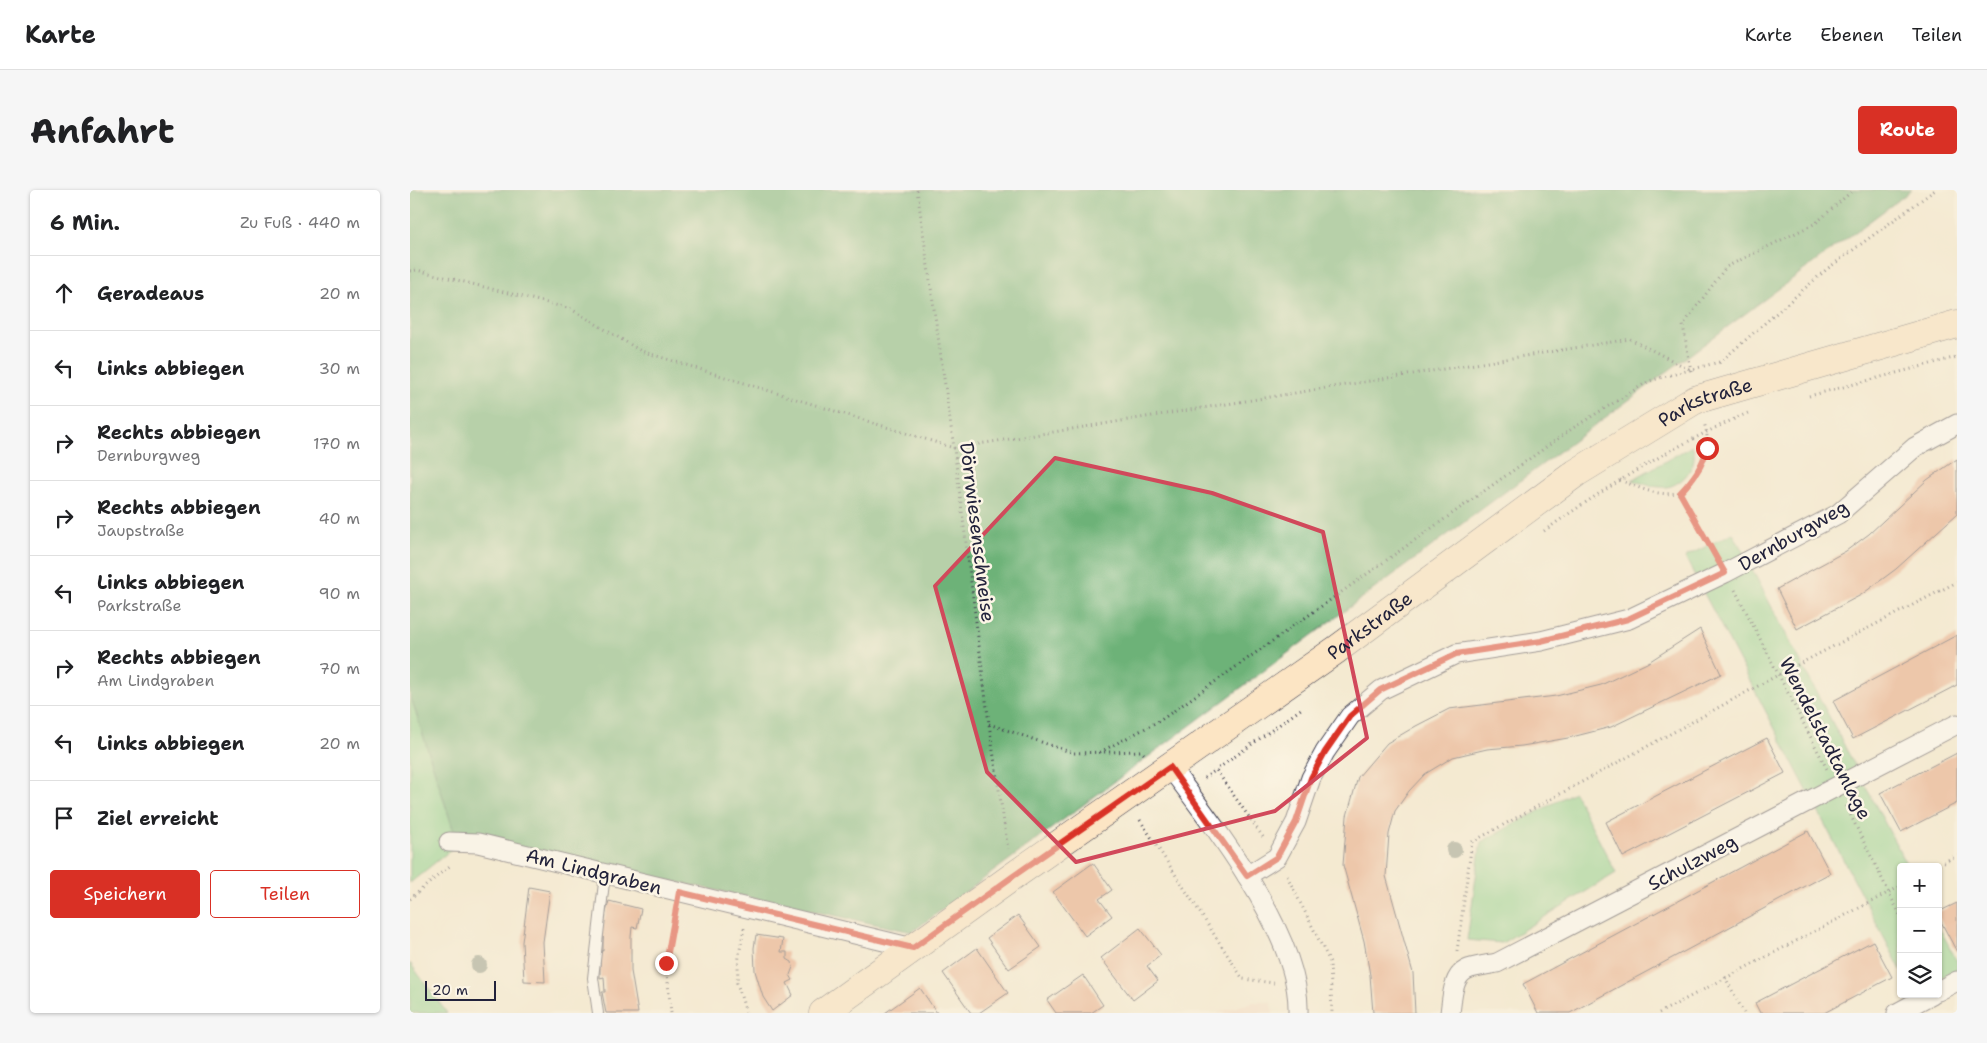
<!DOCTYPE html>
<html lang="de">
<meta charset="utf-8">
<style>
:root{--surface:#fff;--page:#f6f6f6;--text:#202124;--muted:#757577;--line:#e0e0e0;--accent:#d93025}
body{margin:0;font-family:"Shantell Sans",sans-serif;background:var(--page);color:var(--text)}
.controls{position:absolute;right:15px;bottom:15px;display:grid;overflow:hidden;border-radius:5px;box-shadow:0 1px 4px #0004}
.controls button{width:45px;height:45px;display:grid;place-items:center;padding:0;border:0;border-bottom:1px solid var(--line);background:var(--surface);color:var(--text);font:25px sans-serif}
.scale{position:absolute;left:15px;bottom:12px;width:71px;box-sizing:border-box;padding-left:5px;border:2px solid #22223b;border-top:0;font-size:14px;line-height:18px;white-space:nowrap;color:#22223b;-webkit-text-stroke:4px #fcf5e5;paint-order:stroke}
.stop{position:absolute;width:15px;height:15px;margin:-11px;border:4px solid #d93025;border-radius:50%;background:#fff}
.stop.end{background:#d93025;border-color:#fff;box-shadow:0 1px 5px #0008}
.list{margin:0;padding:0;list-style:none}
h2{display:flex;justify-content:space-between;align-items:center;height:65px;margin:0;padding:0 20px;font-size:21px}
h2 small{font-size:16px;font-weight:400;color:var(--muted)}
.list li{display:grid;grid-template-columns:32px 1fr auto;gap:15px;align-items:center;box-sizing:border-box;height:75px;padding:0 20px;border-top:1px solid var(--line)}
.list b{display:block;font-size:19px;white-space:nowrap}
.list p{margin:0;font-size:16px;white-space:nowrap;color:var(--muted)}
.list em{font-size:16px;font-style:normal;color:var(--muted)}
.actions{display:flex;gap:10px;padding:15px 20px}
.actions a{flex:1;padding:11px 0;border:1px solid var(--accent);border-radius:5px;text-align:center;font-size:18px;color:var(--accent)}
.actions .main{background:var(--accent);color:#fff}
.icon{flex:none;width:28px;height:28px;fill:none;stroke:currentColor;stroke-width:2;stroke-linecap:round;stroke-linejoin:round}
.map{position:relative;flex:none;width:1547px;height:823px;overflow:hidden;border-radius:5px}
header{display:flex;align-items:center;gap:30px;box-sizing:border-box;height:70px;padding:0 25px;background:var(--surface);border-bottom:1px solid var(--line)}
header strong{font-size:24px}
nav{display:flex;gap:28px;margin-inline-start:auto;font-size:18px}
.intro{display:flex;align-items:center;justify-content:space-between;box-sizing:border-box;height:120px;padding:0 30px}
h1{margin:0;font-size:35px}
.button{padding:12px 22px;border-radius:5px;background:var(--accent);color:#fff;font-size:18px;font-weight:700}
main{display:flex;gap:30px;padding:0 30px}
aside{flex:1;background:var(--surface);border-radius:5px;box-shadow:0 1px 4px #0004}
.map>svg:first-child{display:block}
.built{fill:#f3d4bf}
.green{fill:#87d08c;stroke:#547964}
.forest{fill:#6db278;stroke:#486a5a}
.building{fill:#e59d7a}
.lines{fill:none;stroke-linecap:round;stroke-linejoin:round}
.lane-casing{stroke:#424052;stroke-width:12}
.street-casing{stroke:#424052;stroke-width:21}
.secondary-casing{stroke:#424052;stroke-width:29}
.path{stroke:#424052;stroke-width:3;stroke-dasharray:1 4;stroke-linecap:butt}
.lane{stroke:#fff;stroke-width:10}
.street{stroke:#fff;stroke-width:19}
.secondary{stroke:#fce5c4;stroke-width:28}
.tree{fill:#91998c}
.route{stroke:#d93025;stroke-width:6}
.marked{fill:none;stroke:#d1495b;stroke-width:4;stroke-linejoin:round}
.labels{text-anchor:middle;stroke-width:5;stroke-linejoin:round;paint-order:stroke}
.street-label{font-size:19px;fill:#22223b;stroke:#fcf5e5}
</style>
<header>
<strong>Karte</strong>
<nav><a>Karte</a><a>Ebenen</a><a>Teilen</a></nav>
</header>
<div class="intro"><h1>Anfahrt</h1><a class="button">Route</a></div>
<main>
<aside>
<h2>6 Min.<small>Zu Fuß · 440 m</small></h2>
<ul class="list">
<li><svg class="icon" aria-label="ahead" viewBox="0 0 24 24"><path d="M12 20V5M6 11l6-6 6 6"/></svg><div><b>Geradeaus</b></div><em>20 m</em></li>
<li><svg class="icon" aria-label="left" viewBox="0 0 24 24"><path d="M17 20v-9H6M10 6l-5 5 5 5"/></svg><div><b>Links abbiegen</b></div><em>30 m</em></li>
<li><svg class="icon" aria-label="right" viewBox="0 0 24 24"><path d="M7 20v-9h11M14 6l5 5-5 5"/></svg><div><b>Rechts abbiegen</b><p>Dernburgweg</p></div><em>170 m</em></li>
<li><svg class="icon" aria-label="right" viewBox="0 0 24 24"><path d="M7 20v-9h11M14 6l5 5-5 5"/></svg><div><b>Rechts abbiegen</b><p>Jaupstraße</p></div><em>40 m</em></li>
<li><svg class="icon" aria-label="left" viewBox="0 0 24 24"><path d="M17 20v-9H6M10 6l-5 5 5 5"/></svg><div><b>Links abbiegen</b><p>Parkstraße</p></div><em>90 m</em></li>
<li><svg class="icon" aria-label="right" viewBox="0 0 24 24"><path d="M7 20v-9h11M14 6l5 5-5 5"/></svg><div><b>Rechts abbiegen</b><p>Am Lindgraben</p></div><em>70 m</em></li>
<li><svg class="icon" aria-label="left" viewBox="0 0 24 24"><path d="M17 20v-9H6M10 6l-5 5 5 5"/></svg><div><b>Links abbiegen</b></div><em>20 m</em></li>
<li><svg class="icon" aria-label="arrive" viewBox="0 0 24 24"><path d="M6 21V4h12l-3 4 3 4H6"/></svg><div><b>Ziel erreicht</b></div></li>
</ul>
<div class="actions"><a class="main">Speichern</a><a>Teilen</a></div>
</aside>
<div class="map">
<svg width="1547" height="823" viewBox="0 0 1547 823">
<rect width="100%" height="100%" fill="#fcf5e5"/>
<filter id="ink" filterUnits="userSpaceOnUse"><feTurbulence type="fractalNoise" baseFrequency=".02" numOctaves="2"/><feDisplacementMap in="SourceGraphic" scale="10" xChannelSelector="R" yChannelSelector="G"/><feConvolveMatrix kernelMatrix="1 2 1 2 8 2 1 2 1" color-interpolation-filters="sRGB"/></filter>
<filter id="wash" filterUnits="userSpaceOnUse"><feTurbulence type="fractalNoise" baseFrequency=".0096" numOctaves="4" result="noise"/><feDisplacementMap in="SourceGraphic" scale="20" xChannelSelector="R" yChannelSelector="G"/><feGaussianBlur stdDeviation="1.12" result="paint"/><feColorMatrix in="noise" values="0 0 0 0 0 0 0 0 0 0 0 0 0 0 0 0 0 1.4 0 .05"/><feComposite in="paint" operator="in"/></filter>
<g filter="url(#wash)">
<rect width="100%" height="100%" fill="#f4ead1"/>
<polygon class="built" points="843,812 861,812 863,823 807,823"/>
<g class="green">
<path d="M1282 256C1290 273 1274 294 1257 297 1245 298 1233 294 1222 290Z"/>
<polygon points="1323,343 1498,677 1491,677 1491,780 1275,367"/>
<polygon points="0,504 48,654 0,693"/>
<polygon points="1164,602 1206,683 1092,753 1057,750 1071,652"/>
<polygon points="1528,735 1547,771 1547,779 1528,789"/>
<polygon points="0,773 37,823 0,823"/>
</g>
<polygon class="forest" points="0,0 1502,0 502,742 45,645 0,504"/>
<g id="blocks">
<g class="building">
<polygon points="1547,269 1547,324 1486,379 1451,405 1387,439 1367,399 1436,361 1459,344 1517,290"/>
<polygon points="1290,439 1311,484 1201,537 1158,548 1112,556 1077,559 1043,567 1015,584 999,601 985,621 979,644 976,686 1003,783 1005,823 963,823 960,785 954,751 933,675 937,626 948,587 977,553 1006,536 1039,519 1146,506 1191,495 1237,473"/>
<polygon points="1547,445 1547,495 1443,549 1423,511"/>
<polygon points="1357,548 1375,583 1213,667 1196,632"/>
<polygon points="1547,563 1547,613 1491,642 1470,603"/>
<polygon points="1398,641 1420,683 1160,823 1128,823 1113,794"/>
<polygon points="683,673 702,700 689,709 702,726 675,746 643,702"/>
<polygon points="119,697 140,701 133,752 135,792 114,791 112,752"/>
<polygon points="199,711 231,719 227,738 222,737 221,747 221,781 228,823 196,823 195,818 192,802 195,802 194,787 190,788 190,760 193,761 193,746 190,745"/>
<polygon points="1547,713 1547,762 1528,726 1528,722"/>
<polygon points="608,725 631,757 599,779 577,748"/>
<polygon points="730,738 751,765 737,776 748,791 723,810 691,768"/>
<polygon points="346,745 373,749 371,762 377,762 377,769 382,772 383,777 380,785 383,790 377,793 383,805 362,821 353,807 345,781 344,758"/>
<polygon points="1463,751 1482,787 1414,823 1350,823 1345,813"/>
<polygon points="567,758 598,803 569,823 561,823 533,783"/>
<polygon points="673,785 693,815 681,823 646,823 637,810"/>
<polygon points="510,798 527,823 475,823"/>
</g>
</g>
</g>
<g filter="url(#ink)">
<use href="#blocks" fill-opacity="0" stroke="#424052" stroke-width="1"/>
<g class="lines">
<defs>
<polyline id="lane" points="188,823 183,788 195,684"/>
<g id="street">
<path d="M760 577C805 638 891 746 888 823"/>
<polyline points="39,652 68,653 503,758"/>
<polyline points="837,686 867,667 886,632 901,588 915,562 940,526 971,500 1046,464 1131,451 1219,429 1315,383 1428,324 1505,257 1547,234"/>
<polyline points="1528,801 1547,791"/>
<path d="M1040 823C1042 810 1042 787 1056 780 1064 776 1078 775 1087 773L1547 534"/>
<polyline points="1487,823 1522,804"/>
</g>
<g id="secondary">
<path id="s1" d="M413 823 602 687 926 460 1166 283 1285 210 1547 134"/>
</g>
</defs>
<use href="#lane" class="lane-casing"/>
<use href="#street" class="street-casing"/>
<use href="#secondary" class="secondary-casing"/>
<g class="path">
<polyline points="507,0 544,258 579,534 598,659"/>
<polyline points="0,81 7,80 161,119 231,161 544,258 1220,149 1281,180"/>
<polyline points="1309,173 1417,79 1525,0"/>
<polyline points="1281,181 1273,135 1316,77 1406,33 1443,0"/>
<polyline points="1399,206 1547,167"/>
<path d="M1210 290C1232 299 1245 306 1270 303L1305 364"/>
<path d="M1270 303C1289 283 1304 261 1294 233"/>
<path d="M1134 341C1199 295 1264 255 1338 223"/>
<polyline points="1325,400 1417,579"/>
<polyline points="579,534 663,563 731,561 735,565"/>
<polyline points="690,562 751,530 1163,238 1239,191 1309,172"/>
<polyline points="794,588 806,580"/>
<polyline points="1436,616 1491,727"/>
<polyline points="730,630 833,789 864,793"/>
<polyline points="853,647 806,580 891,519"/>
<polyline points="1525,677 1547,665"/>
<polyline points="877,686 920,772 922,823"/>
<polyline points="0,709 42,674"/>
<polyline points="334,738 329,765 327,793 336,823"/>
<polyline points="1047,761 1062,652 1368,485 1547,392"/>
<polyline points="1315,787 1334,823"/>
<polyline points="261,823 256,773 265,722"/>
<polyline points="1249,823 1491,696"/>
</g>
<use href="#lane" class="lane"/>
<use href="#street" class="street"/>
<use href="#secondary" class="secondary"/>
</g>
<g class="tree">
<circle cx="1044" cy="660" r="8"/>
<circle cx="69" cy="775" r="8"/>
</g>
</g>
<g class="lines" filter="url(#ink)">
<path class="route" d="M256 773 269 702 503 758 602 687 760 577 837 686 867 667 886 632 901 588 915 562 940 526 970 500 1046 464 1131 451 1218 429 1315 383 1270 303C1283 289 1293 276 1297 258"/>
</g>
<path d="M0 0H1547V823H0ZM645 268 802 303 913 342 957 548 865 621 666 672 577 582 525 396Z" fill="#f4ead1" fill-opacity=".55" fill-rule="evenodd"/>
<path class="marked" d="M645 268 802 303 913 342 957 548 865 621 666 672 577 582 525 396Z"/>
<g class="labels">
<g class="street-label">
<text dy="7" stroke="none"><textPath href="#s1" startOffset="1075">Parkstraße</textPath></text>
<text transform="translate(568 342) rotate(83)" y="7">Dörrwiesenschneise</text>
<text transform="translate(1383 345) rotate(-30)" y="7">Dernburgweg</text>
<text dy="7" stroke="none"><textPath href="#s1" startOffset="670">Parkstraße</textPath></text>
<text transform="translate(1416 548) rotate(63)" y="7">Wendelstadtanlage</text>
<text transform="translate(1282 672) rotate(-28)" y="7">Schulzweg</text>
<text transform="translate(184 681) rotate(14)" y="7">Am Lindgraben</text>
</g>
</g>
</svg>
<div class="controls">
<button>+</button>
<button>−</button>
<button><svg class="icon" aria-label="layers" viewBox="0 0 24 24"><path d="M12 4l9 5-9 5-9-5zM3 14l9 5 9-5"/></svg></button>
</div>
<div class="scale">20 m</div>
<div class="stop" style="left:1297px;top:258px"></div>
<div class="stop end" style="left:256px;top:773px"></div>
</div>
</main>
